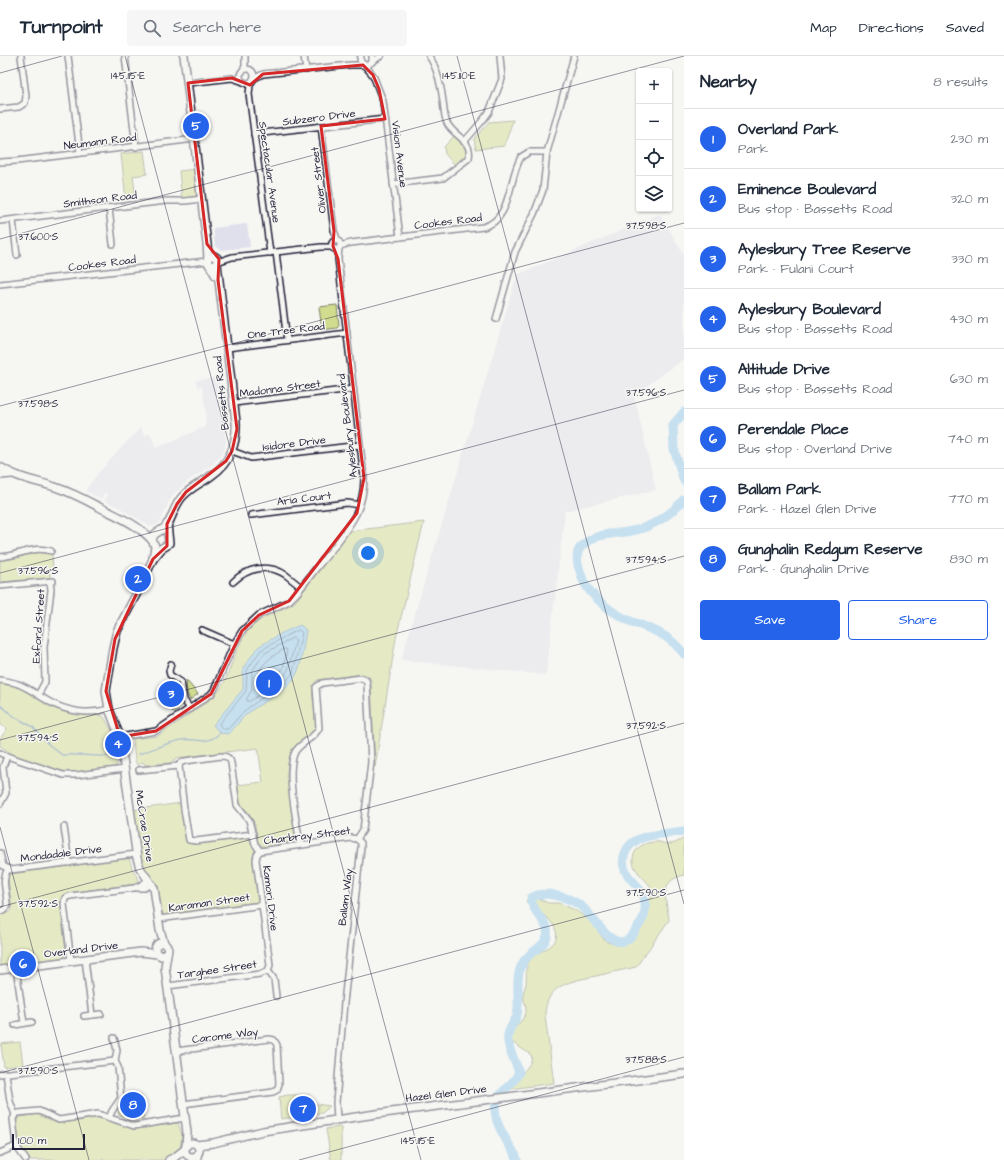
<!DOCTYPE html>
<meta charset="utf-8">
<style>
:root{--surface:#fff;--page:#f6f6f7;--text:#1f2937;--muted:#747a83;--line:#e0e1e3;--accent:#2563eb}
body{margin:0;font-family:"Architects Daughter",sans-serif;background:var(--page);color:var(--text)}
.controls{position:absolute;right:12px;top:12px;display:grid;overflow:hidden;border-radius:4px;box-shadow:0 1px 3px #0004}
.controls button{width:36px;height:36px;display:grid;place-items:center;padding:0;border:0;border-bottom:1px solid var(--line);background:var(--surface);color:var(--text);font:20px sans-serif}
.scale{position:absolute;left:12px;bottom:10px;width:73px;box-sizing:border-box;padding-left:4px;border:2px solid #22223b;border-top:0;font-size:11px;line-height:14px;white-space:nowrap;color:#22223b;-webkit-text-stroke:3px #f6f6f2;paint-order:stroke}
.you{position:absolute;left:368px;top:497px;width:14px;height:14px;margin:-10px;border:3px solid #fff;border-radius:50%;background:#1a73e8;box-shadow:0 0 0 6px #1a73e833}
.badge{display:grid;place-items:center;width:26px;height:26px;border-radius:50%;background:var(--accent);color:#fff;font-size:13px;font-weight:700}
.pin{position:absolute;translate:-50% -50%;border:2px solid #fff;box-shadow:0 1px 4px #0006}
.list{margin:0;padding:0;list-style:none}
h2{display:flex;justify-content:space-between;align-items:center;height:52px;margin:0;padding:0 16px;font-size:17px}
h2 small{font-size:13px;font-weight:400;color:var(--muted)}
.list li{display:grid;grid-template-columns:26px 1fr auto;gap:12px;align-items:center;box-sizing:border-box;height:60px;padding:0 16px;border-top:1px solid var(--line)}
.list b{display:block;font-size:15px;white-space:nowrap}
.list p{margin:0;font-size:13px;white-space:nowrap;color:var(--muted)}
.list em{font-size:13px;font-style:normal;color:var(--muted)}
.actions{display:flex;gap:8px;padding:12px 16px}
.actions a{flex:1;padding:9px 0;border:1px solid var(--accent);border-radius:4px;text-align:center;font-size:14px;color:var(--accent)}
.actions .main{background:var(--accent);color:#fff}
.icon{flex:none;width:22px;height:22px;fill:none;stroke:currentColor;stroke-width:2;stroke-linecap:round;stroke-linejoin:round}
.map{position:relative;flex:none;width:684px;height:1104px;overflow:hidden}
header{display:flex;align-items:center;gap:24px;box-sizing:border-box;height:56px;padding:0 20px;background:var(--surface);border-bottom:1px solid var(--line)}
header strong{font-size:19px}
nav{display:flex;gap:22px;margin-inline-start:auto;font-size:14px}
.search{width:280px;height:36px;background:var(--page);display:flex;align-items:center;gap:10px;box-sizing:border-box;padding:0 14px;border-radius:4px;color:var(--muted);font-size:15px}
main{display:flex}
aside{flex:1;background:var(--surface)}
.map>svg:first-child{display:block}
.built{fill:#dfe0ec}
.green{fill:#d1dc8f;stroke:#7a7f65}
.water{fill:#8cc6ec;stroke:#6284a5}
.lines{fill:none;stroke-linecap:round;stroke-linejoin:round}
.shore{stroke:#4c6482;stroke-width:1}
.stream{stroke:#6284a5;stroke-width:1.5}
.river{stroke:#8cc6ec;stroke-width:9}
.street-casing{stroke:#22223b;stroke-width:8}
.secondary-casing{stroke:#22223b;stroke-width:10}
.street{stroke:#f6f6f2;stroke-width:5}
.secondary{stroke:#f6f6f2;stroke-width:7}
.marked{fill:none;stroke:#d62828;stroke-width:3;stroke-linejoin:round}
.ticks{fill:none;stroke:#22223b;stroke-width:1;stroke-opacity:0.45}
.labels{text-anchor:middle;stroke-width:3;stroke-linejoin:round;paint-order:stroke}
.street-label{font-size:11px;fill:#22223b;stroke:#f6f6f2}
.ticks-label{font-size:10px;text-anchor:middle;fill:#22223b;stroke:#f6f6f2;stroke-width:3;stroke-linejoin:round;paint-order:stroke}
</style>
<header>
<strong>Turnpoint</strong>
<div class="search"><svg class="icon" aria-label="search" viewBox="0 0 24 24"><circle cx="10" cy="10" r="6"/><path d="M15 15l6 6"/></svg>Search here</div>
<nav><a>Map</a><a>Directions</a><a>Saved</a></nav>
</header>
<main>
<div class="map">
<svg width="684" height="1104" viewBox="0 0 684 1104">
<rect width="100%" height="100%" fill="#f6f6f2"/>
<filter id="ink" filterUnits="userSpaceOnUse"><feTurbulence type="fractalNoise" baseFrequency=".025" numOctaves="2"/><feDisplacementMap in="SourceGraphic" scale="8" xChannelSelector="R" yChannelSelector="G"/><feConvolveMatrix kernelMatrix="1 2 1 2 8 2 1 2 1" color-interpolation-filters="sRGB"/></filter>
<g filter="url(#ink)">
<g class="built">
<polygon points="660,158 684,199 684,303 634,339 656,434 565,455 546,619 401,604 517,219"/>
<polygon points="247,168 250,191 221,194 215,190 213,172"/>
<polygon points="218,322 226,385 225,393 220,401 212,409 188,425 176,436 169,445 160,467 151,471 118,451 105,445 107,438 104,437 101,443 85,435 99,416 141,371 144,380 150,377 156,392 205,371 206,357 202,330 197,331 196,324"/>
</g>
<g class="green">
<polygon points="513,64 504,90 476,93 474,83 489,66"/>
<polygon points="454,80 466,91 467,95 464,101 455,109 445,98 444,91"/>
<polygon points="144,95 147,118 133,120 136,143 126,144 121,98"/>
<polygon points="196,113 198,137 194,141 182,143 179,115"/>
<polygon points="337,249 339,270 337,272 322,274 319,251"/>
<path d="M424 466 396 582 375 711 371 624 369 620 363 618 317 624C306 637 319 655 316 670 314 679 302 683 296 689 288 697 288 711 286 722H289L295 780 291 786 264 791 257 786 255 769 249 757 240 748 237 729 263 726 258 692 177 702 170 707 145 709 143 706 140 707 138 710 135 705 133 683 158 680 214 641C231 623 232 595 248 575 261 559 279 557 295 546L350 475Z"/>
<polygon points="35,496 52,498 53,514 50,514 50,522 0,526 0,503 17,502"/>
<polygon points="172,623 179,628 185,647 173,656 161,640 162,635"/>
<polygon points="186,624 198,638 190,644 187,637"/>
<path d="M0 627 13 629 25 634 51 651 61 655 92 660 100 659 104 661 112 675 117 706 116 711C102 713 89 715 75 716 52 716 19 703 0 690V683L7 673 0 668Z"/>
<polygon points="181,747 185,780 192,788 250,780 255,793 253,802 258,846 164,859 161,854 158,834 156,827 146,815 141,806 133,754"/>
<path d="M684 782V819C658 825 666 843 669 864L636 911C622 914 609 917 596 920 572 925 545 928 545 960L554 1027 502 1034 503 1030C511 1028 536 1008 531 999 529 997 514 988 510 985V976C516 970 528 961 526 952 526 948 523 944 523 940 523 936 525 932 526 928 527 921 525 914 528 907 533 893 561 894 556 875 552 860 535 857 526 845L533 840 548 847H558L564 849 575 854 591 865 602 881 607 886 617 889 628 888C639 877 644 864 644 849 669 831 630 821 633 802 635 789 649 785 660 786 663 787 666 788 669 788 674 788 680 785 684 782Z"/>
<polygon points="129,802 132,812 139,824 136,828 68,837 61,842 60,848 66,896 64,902 0,910 0,859 9,857 12,854 8,822 10,818"/>
<polygon points="20,986 23,1009 4,1011 1,988"/>
<polygon points="141,1038 144,1062 134,1063 119,1059 118,1056 129,1043 128,1040"/>
<polygon points="288,1039 309,1039 309,1047 330,1050 322,1057 281,1063 279,1041"/>
<polygon points="39,1058 59,1067 79,1065 98,1061 135,1073 178,1067 182,1079 180,1093 165,1104 29,1104 19,1090 15,1066 20,1061"/>
<polygon points="341,1071 341,1104 331,1104 326,1073"/>
</g>
<path class="water" d="M300 569 306 574C304 586 302 608 296 619 286 638 264 644 248 657 241 663 235 671 229 678L220 677 213 669 243 633V612L258 591 282 577Z"/>
<g class="lines">
<g class="shore">
<polygon points="299,574 302,577 293,616 284,629 262,642 244,655 228,673 222,673 219,668 246,635 247,614 261,594 284,581"/>
<polygon points="293,582 296,584 288,614 281,625 250,645 247,645 247,642 252,634 252,615 264,598"/>
<path d="M284 593H286L287 595 283 612 277 621 259 630C253 612 271 601 284 593Z"/>
</g>
<g class="stream">
<path d="M0 649 15 661 33 671 48 688 62 699C80 698 98 701 116 700"/>
<path d="M139 698C153 693 167 687 181 684 196 681 205 691 220 677"/>
</g>
<g class="river">
<polyline points="684,356 673,369 674,393 684,425"/>
<path d="M684 443C673 457 654 470 636 474 618 479 596 475 582 490 576 495 577 502 578 509 580 514 581 519 583 524 591 541 611 556 628 564 651 574 667 576 684 598"/>
<path d="M517 1104 516 1100C506 1083 485 1057 501 1038 508 1029 513 1028 519 1017 516 1005 506 991 508 979 509 972 515 966 517 959 521 942 513 921 524 905 530 896 544 891 547 881 551 867 531 856 531 842 540 837 548 837 558 840 567 842 575 845 582 851 594 861 609 891 625 885 632 882 637 872 641 866 647 856 647 842 639 832 635 827 631 824 627 818 619 805 625 789 639 783 653 777 669 778 684 775"/>
</g>
<defs>
<g id="street">
<polyline points="68,0 80,97"/>
<polyline points="125,0 136,91"/>
<polyline points="304,0 306,14"/>
<polyline points="361,0 360,4 362,7 367,10 372,6 372,0"/>
<polyline points="373,5 381,0"/>
<polyline points="365,10 373,19 383,45 400,181"/>
<circle cx="247" cy="20" r="7"/>
<polyline points="242,16 245,10 245,0"/>
<polyline points="253,23 263,18 350,9 363,9"/>
<polyline points="253,24 250,29 249,38 270,197"/>
<polyline points="188,27 232,22 244,26"/>
<polyline points="0,53 19,51 25,47 26,40 21,0"/>
<polyline points="321,70 334,175 338,185"/>
<polyline points="254,78 385,63"/>
<polyline points="464,86 483,64 489,56 502,23 500,0"/>
<polyline points="0,106 17,105 195,83"/>
<path d="M393 128 443 122 469 102C473 84 453 80 447 67 444 60 444 52 443 45 441 30 438 13 429 0"/>
<polyline points="109,152 113,188"/>
<polyline points="13,164 17,199"/>
<polyline points="0,165 166,145 185,145 202,143"/>
<circle cx="336" cy="189" r="4.5"/>
<path d="M340 190 351 187 483 171C512 164 508 123 521 101L529 96H547"/>
<polyline points="276,196 287,284"/>
<polyline points="217,206 232,201 321,191 332,191"/>
<polyline points="0,228 207,205"/>
<polyline points="496,263 515,196 534,158 543,134 547,96 574,0"/>
<polyline points="227,292 347,277"/>
<polyline points="234,347 353,333"/>
<polyline points="232,395 251,402 360,389"/>
<polyline points="251,459 347,447 360,449"/>
<path d="M0 501C5 500 11 500 16 498 30 495 36 491 51 495"/>
<path d="M233 526C247 512 268 507 286 519 291 523 296 527 301 531"/>
<polyline points="0,530 53,525"/>
<polyline points="202,574 234,588"/>
<polyline points="171,608 169,615 170,619 181,626 184,644 190,653"/>
<path d="M0 624C6 625 13 626 18 628 29 632 39 640 48 645 67 656 89 659 109 653"/>
<polyline points="38,639 45,626 44,591 51,534 50,526"/>
<path d="M120 681 156 675 211 638 214 634 234 588 242 575 259 559 289 545 297 537C309 521 321 506 334 491 351 468 364 452 364 422L338 203 339 192"/>
<polyline points="0,697 7,700 63,719 77,719 125,713"/>
<path d="M179 710 180 707 185 705 221 700C226 700 230 701 231 707L237 749 249 764 255 788 260 795"/>
<polyline points="179,710 184,753 189,784 196,785 253,778"/>
<polyline points="139,714 179,710"/>
<polyline points="0,748 6,737 3,711 7,700"/>
<polyline points="64,771 69,807"/>
<path d="M300 788C297 766 285 716 295 696 301 686 314 683 319 672L316 631 322 627 361 622 366 624 367 628 371 706 363 774 357 783"/>
<polyline points="260,795 257,799 256,804 270,909 268,915 274,923 276,940"/>
<polyline points="260,795 351,782 357,783"/>
<polyline points="0,797 3,810 11,814 136,798"/>
<polyline points="137,832 144,832 153,828"/>
<path d="M0 855 4 854 7 851C8 838 0 825 8 813"/>
<polyline points="159,863 262,849"/>
<polyline points="85,903 92,959"/>
<polyline points="71,905 64,848 65,842 70,840 134,832 143,828 149,823"/>
<polyline points="16,912 24,967"/>
<polyline points="168,930 260,918 268,915"/>
<polyline points="84,960 101,958"/>
<polyline points="15,969 32,966"/>
<polyline points="114,982 117,994 115,1005"/>
<polyline points="176,995 269,983 274,984 277,989 279,1028 277,1034 273,1036 183,1048"/>
<polyline points="0,1018 115,1005 118,1011 121,1042 112,1055 109,1062"/>
<polyline points="6,1018 10,1045 15,1059"/>
<polyline points="337,1063 336,1047 344,947 361,791 361,787 357,783"/>
<polyline points="0,1097 16,1090"/>
<polyline points="190,1101 192,1104"/>
<polyline points="26,1104 16,1090 13,1063 15,1059 18,1057 39,1055 59,1064 98,1058 134,1070 185,1062"/>
<polyline points="198,1104 198,1098"/>
</g>
<g id="secondary">
<polyline points="184,0 207,188 208,202"/>
<polyline points="211,210 215,209 217,206 217,202 214,200 209,200 207,205 216,220"/>
<path d="M0 411C17 422 36 425 55 431 70 436 84 443 97 450 117 460 137 468 152 484"/>
<polyline points="0,419 12,418"/>
<polyline points="153,503 162,492 166,490 169,487 167,468"/>
<path d="M164 887C154 885 152 897 161 900L167 897"/>
<polyline points="0,914 141,896 157,898"/>
<circle cx="192" cy="1094" r="7"/>
<polyline points="197,1089 213,1087 263,1075 376,1058 684,1018"/>
<path d="M186 1090 187 1076 165 911 168 892 164 887 160 874 154 832 140 812 137 802 120 681 109 653 106 635 113 592 117 575 140 531 153 503 155 490 152 484 154 479C158 475 164 474 168 468 173 459 175 449 182 441 191 431 202 427 212 419 230 407 237 387 236 366L217 208"/>
<polyline points="169,1104 175,1101 184,1094"/>
</g>
</defs>
<use href="#street" class="street-casing"/>
<use href="#secondary" class="secondary-casing"/>
<use href="#street" class="street"/>
<use href="#secondary" class="secondary"/>
</g>
</g>
<path d="M0 0H684V1104H0ZM363 9 373 19 379 33 385 63 321 70 334 175 333 190 338 203 364 422 357 457 289 545 259 559 242 575 211 638 156 675 120 681 106 635 115 583 153 503 167 490V468L177 448 186 436 226 405 232 395 237 373 218 224 219 203 207 188 188 27 232 22 250 29 263 18Z" fill="#f6f6f2" fill-opacity=".55" fill-rule="evenodd"/>
<path class="marked" d="M363 9 373 19 379 33 385 63 321 70 334 175 333 190 338 203 364 422 357 457 289 545 259 559 242 575 211 638 156 675 120 681 106 635 115 583 153 503 167 490V468L177 448 186 436 226 405 232 395 237 373 218 224 219 203 207 188 188 27 232 22 250 29 263 18Z"/>
<path class="ticks" d="M125 0 421 1104M457 0 684 848M0 17 62 0M0 183 684 0M0 350 684 167M0 517 684 334M0 684 684 500M0 771 89 1104M0 851 684 667M0 1017 684 834M299 1104 684 1001"/>
<g class="labels">
<g class="street-label">
<text transform="translate(319 61) rotate(-7)" y="4">Subzero Drive</text>
<text transform="translate(100 85) rotate(-7)" y="4">Neumann Road</text>
<text transform="translate(400 98) rotate(83)" y="4">Vision Avenue</text>
<text transform="translate(270 116) rotate(82)" y="4">Spectacular Avenue</text>
<text transform="translate(318 124) rotate(-97)" y="4">Oliver Street</text>
<text transform="translate(100 143) rotate(-7)" y="4">Smithson Road</text>
<text transform="translate(448 165) rotate(-7)" y="4">Cookes Road</text>
<text transform="translate(102 207) rotate(-7)" y="4">Cookes Road</text>
<text transform="translate(286 274) rotate(-7)" y="4">One Tree Road</text>
<text transform="translate(280 332) rotate(-7)" y="4">Madonna Street</text>
<text transform="translate(221 337) rotate(-96)" y="4">Bassetts Road</text>
<text transform="translate(347 370) rotate(-97)" y="4">Aylesbury Boulevard</text>
<text transform="translate(294 387) rotate(-7)" y="4">Isidore Drive</text>
<text transform="translate(304 442) rotate(-7)" y="4">Aria Court</text>
<text transform="translate(38 570) rotate(-86)" y="4">Exford Street</text>
<text transform="translate(145 770) rotate(81)" y="4">McCrae Drive</text>
<text transform="translate(307 779) rotate(-7)" y="4">Charbray Street</text>
<text transform="translate(61 797) rotate(-7)" y="4">Mondadale Drive</text>
<text transform="translate(345 841) rotate(-83)" y="4">Ballam Way</text>
<text transform="translate(271 842) rotate(83)" y="4">Kamori Drive</text>
<text transform="translate(209 846) rotate(-8)" y="4">Karaman Street</text>
<text transform="translate(81 893) rotate(-7)" y="4">Overland Drive</text>
<text transform="translate(217 913) rotate(-8)" y="4">Targhee Street</text>
<text transform="translate(225 979) rotate(-7)" y="4">Carome Way</text>
<text transform="translate(446 1037) rotate(-7)" y="4">Hazel Glen Drive</text>
</g>
</g>
<g class="ticks-label">
<text x="128" y="23">145.115°E</text>
<text x="459" y="23">145.110°E</text>
<text x="646" y="173">37.598°S</text>
<text x="38" y="184">37.600°S</text>
<text x="646" y="340">37.596°S</text>
<text x="38" y="351">37.598°S</text>
<text x="646" y="507">37.594°S</text>
<text x="38" y="518">37.596°S</text>
<text x="646" y="673">37.592°S</text>
<text x="38" y="685">37.594°S</text>
<text x="646" y="840">37.590°S</text>
<text x="38" y="851">37.592°S</text>
<text x="646" y="1007">37.588°S</text>
<text x="38" y="1018">37.590°S</text>
<text x="418" y="1088">145.115°E</text>
</g>
</svg>
<div class="controls">
<button>+</button>
<button>−</button>
<button><svg class="icon" aria-label="locate" viewBox="0 0 24 24"><circle cx="12" cy="12" r="6"/><path d="M12 2v4M12 18v4M2 12h4M18 12h4"/></svg></button>
<button><svg class="icon" aria-label="layers" viewBox="0 0 24 24"><path d="M12 4l9 5-9 5-9-5zM3 14l9 5 9-5"/></svg></button>
</div>
<div class="scale">100 m</div>
<div class="you"></div>
<div class="pin badge" style="left:269px;top:627px">1</div>
<div class="pin badge" style="left:138px;top:523px">2</div>
<div class="pin badge" style="left:171px;top:638px">3</div>
<div class="pin badge" style="left:118px;top:688px">4</div>
<div class="pin badge" style="left:196px;top:70px">5</div>
<div class="pin badge" style="left:23px;top:908px">6</div>
<div class="pin badge" style="left:303px;top:1053px">7</div>
<div class="pin badge" style="left:133px;top:1049px">8</div>
</div>
<aside>
<h2>Nearby<small>8 results</small></h2>
<ul class="list">
<li><span class="badge">1</span><div><b>Overland Park</b><p>Park</p></div><em>230 m</em></li>
<li><span class="badge">2</span><div><b>Eminence Boulevard</b><p>Bus stop · Bassetts Road</p></div><em>320 m</em></li>
<li><span class="badge">3</span><div><b>Aylesbury Tree Reserve</b><p>Park · Fulani Court</p></div><em>330 m</em></li>
<li><span class="badge">4</span><div><b>Aylesbury Boulevard</b><p>Bus stop · Bassetts Road</p></div><em>430 m</em></li>
<li><span class="badge">5</span><div><b>Altitude Drive</b><p>Bus stop · Bassetts Road</p></div><em>630 m</em></li>
<li><span class="badge">6</span><div><b>Perendale Place</b><p>Bus stop · Overland Drive</p></div><em>740 m</em></li>
<li><span class="badge">7</span><div><b>Ballam Park</b><p>Park · Hazel Glen Drive</p></div><em>770 m</em></li>
<li><span class="badge">8</span><div><b>Gunghalin Redgum Reserve</b><p>Park · Gunghalin Drive</p></div><em>830 m</em></li>
</ul>
<div class="actions"><a class="main">Save</a><a>Share</a></div>
</aside>
</main>
